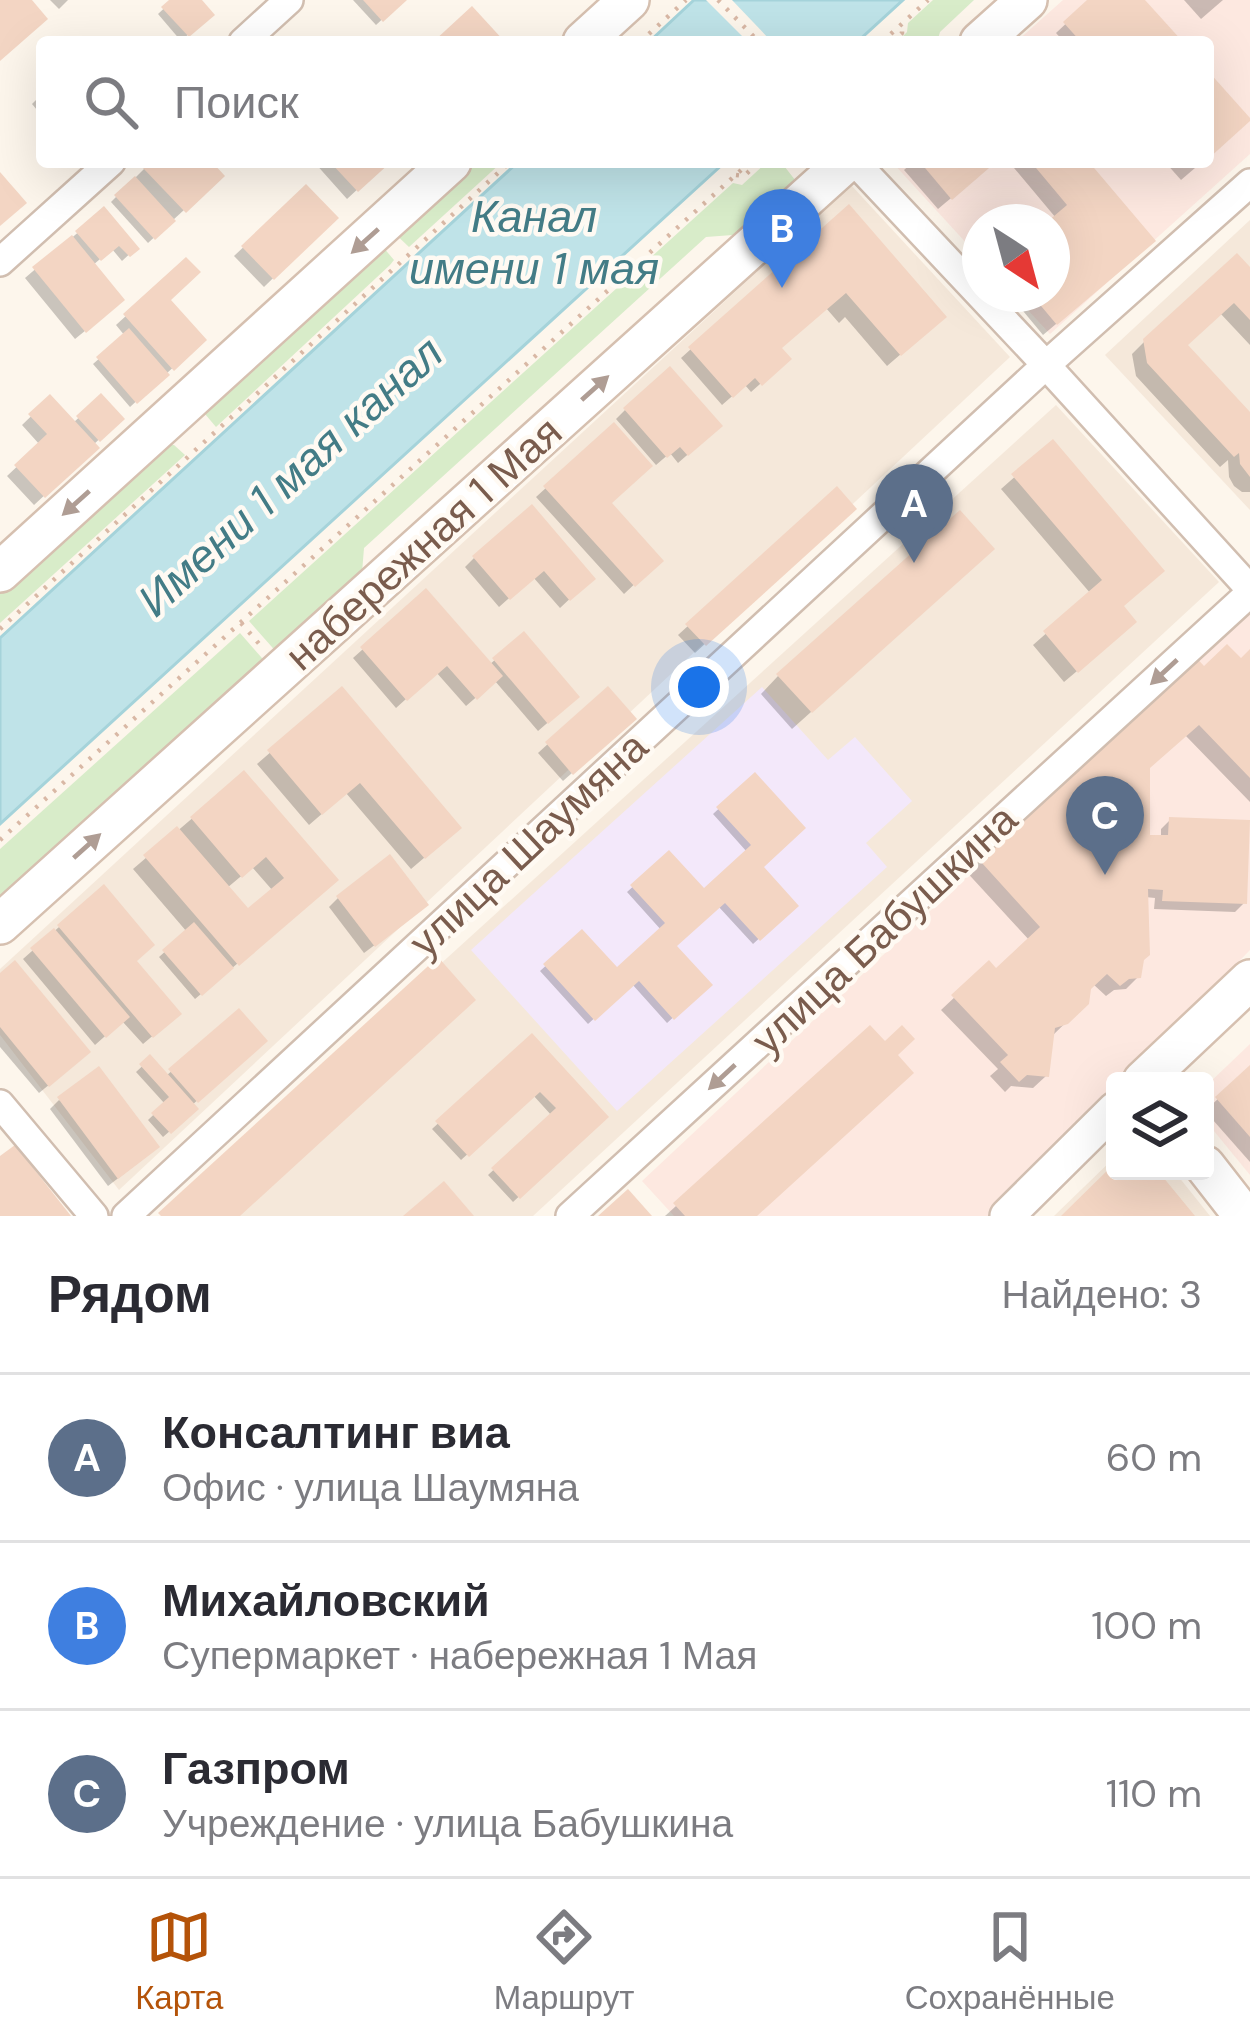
<!DOCTYPE html>
<html lang="ru">
<meta charset="utf-8">
<style>
:root{--surface:#fff;--page:#f2f2f3;--text:#2b2b33;--muted:#7c7c81;--line:#e1e1e2;--accent:#b45309}
body{margin:0;font-family:"DM Sans",sans-serif;background:var(--page);color:var(--text)}
.controls{position:absolute;right:36px;bottom:36px;display:grid;overflow:hidden;border-radius:12px;box-shadow:0 12px 48px #0002}
.controls button{width:108px;height:108px;display:grid;place-items:center;padding:0;border:0;border-bottom:3px solid var(--line);background:var(--surface);color:var(--text);font:60px sans-serif}
.compass{position:absolute;left:962px;top:204px;width:108px;height:108px;border-radius:50%;background:var(--surface);box-shadow:0 12px 48px #0002;rotate:144deg}
.you{position:absolute;left:699px;top:687px;width:42px;height:42px;margin:-30px;border:9px solid #fff;border-radius:50%;background:#1a73e8;box-shadow:0 0 0 18px #1a73e833}
.badge{display:grid;place-items:center;width:78px;height:78px;border-radius:50%;background:var(--accent);color:#fff;font-size:39px;font-weight:700}
.pin{position:absolute;translate:-50% -99px;filter:drop-shadow(0 3px 6px #0008)}
.pin::after{content:'';position:absolute;top:63px;width:42px;height:36px;background:inherit;clip-path:polygon(0 0,100% 0,50% 100%)}
.list{margin:0;padding:0;list-style:none}
h2{display:flex;justify-content:space-between;align-items:center;height:156px;margin:0;padding:0 48px;font-size:51px}
h2 small{font-size:39px;font-weight:400;color:var(--muted)}
.list li{display:grid;grid-template-columns:78px 1fr auto;gap:36px;align-items:center;box-sizing:border-box;height:168px;padding:0 48px;border-top:3px solid var(--line)}
.list b{display:block;font-size:45px;white-space:nowrap}
.list p{margin:0;font-size:39px;white-space:nowrap;color:var(--muted)}
.list em{font-size:39px;font-style:normal;color:var(--muted)}
.icon{flex:none;width:66px;height:66px;fill:none;stroke:currentColor;stroke-width:2;stroke-linecap:round;stroke-linejoin:round}
.map{position:relative;flex:none;width:1250px;height:1216px;overflow:hidden}
.search{position:absolute;background:var(--surface);box-shadow:0 12px 48px #0002;left:36px;right:36px;top:36px;height:132px;display:flex;align-items:center;gap:30px;box-sizing:border-box;padding:0 42px;border-radius:12px;color:var(--muted);font-size:45px}
.sheet{height:660px;background:var(--surface)}
nav{display:flex;justify-content:space-around;align-items:center;box-sizing:border-box;height:168px;border-top:3px solid var(--line);background:var(--surface);font-size:33px;color:var(--muted)}
nav a{display:grid;justify-items:center;gap:6px}
nav .on{color:var(--accent)}
.map>svg:first-child{display:block}
.residential{fill:#f5e8da}
.commercial{fill:#fde8e0}
.education{fill:#f3e8fa}
.green{fill:#d8ecc9}
.water{fill:#bfe3e8;stroke:#a5d3da;stroke-width:3}
.pier{fill:#fdf6ec}
.shadow{fill:#0003;fill-rule:evenodd}
.building{fill:#f3d5c3}
.lines{fill:none;stroke-linecap:round;stroke-linejoin:round}
.minor-casing{stroke:#d1beb0;stroke-width:32}
.tertiary-casing{stroke:#d1beb0;stroke-width:38}
.secondary-casing{stroke:#d6c0b0;stroke-width:44}
.path{stroke:#d9b8a5;stroke-width:4.5;stroke-dasharray:3 9;stroke-linecap:butt}
.minor{stroke:#fff;stroke-width:27}
.tertiary{stroke:#fff;stroke-width:33}
.secondary{stroke:#fff;stroke-width:39}
.oneway{fill:#af9d94}
.labels{text-anchor:middle;stroke-width:9;stroke-linejoin:round;paint-order:stroke}
.street-label{font-size:42px;fill:#7a5c4d;stroke:#fffaf3}
.water-label{font-size:45px;font-style:italic;fill:#437c86;stroke:#fffaf3}
</style>
<div class="map">
<svg width="1250" height="1216" viewBox="0 0 1250 1216">
<rect width="100%" height="100%" fill="#fdf6ec"/>
<g class="residential">
<polygon points="851,185 1010,357 119,1190 0,1035 0,969"/>
<polygon points="1250,220 1250,510 1105,355"/>
<polygon points="1056,405 1219,582 533,1216 163,1216"/>
<polygon points="1115,1157 1115,1171 1174,1171 1210,1216 1054,1216"/>
</g>
<g class="commercial">
<polygon points="1063,0 1250,0 1250,154 1050,334 1013,294 1052,294 1052,222 980,222 980,258 892,162 1208,162 1208,42 1016,42"/>
<polygon points="1250,611 1250,950 1122,1081 1115,1081 1115,1088 990,1216 674,1216 642,1181"/>
<polygon points="1250,1044 1250,1175 1205,1120 1205,1087"/>
</g>
<polygon class="education" points="762,687 828,760 855,737 912,801 866,843 887,867 617,1111 471,950"/>
<g class="green">
<polygon points="933,0 974,0 940,32 937,42 897,42 907,32 908,23"/>
<polygon points="460,162 502,162 409,247 388,227"/>
<polygon points="781,162 799,185 746,234 706,237 364,548 361,585 279,655 249,621 733,183 742,185 766,163"/>
<polygon points="377,240 394,260 390,265 216,427 205,414 203,398"/>
<polygon points="155,443 174,445 185,455 0,623 0,587"/>
<polygon points="240,633 269,666 0,904 0,849"/>
</g>
<g class="water">
<polygon points="694,0 903,0 857,42 649,42"/>
<polygon points="518,162 725,162 0,824 0,638"/>
</g>
<polygon class="pier" points="706,0 732,0 772,42 748,42"/>
<g class="shadow">
<polygon points="50,0 68,0 59,9"/>
<polygon points="173,0 198,0 211,14 181,41 158,14"/>
<polygon points="353,0 403,0 376,25"/>
<polygon points="1091,0 1141,0 1179,42 1064,42 1056,33"/>
<polygon points="1184,0 1223,0 1201,19"/>
<polygon points="42,94 42,116 32,104"/>
<polygon points="151,162 207,162 221,176 148,243 111,202"/>
<polygon points="314,162 353,162 359,168 365,162 387,162 347,199"/>
<polygon points="913,162 994,162 938,209 904,170"/>
<polygon points="1009,162 1085,162 1140,253 1043,335 1009,294 1052,294 1052,222 1056,218"/>
<polygon points="1165,162 1202,162 1181,180"/>
<polygon points="306,188 335,218 264,287 234,256"/>
<polygon points="103,211 136,248 122,261 112,249 93,265 112,309 75,339 25,278"/>
<polygon points="792,258 930,329 887,366 845,317 839,323 826,308 779,348 779,367 751,392 745,385 722,405 681,358"/>
<polygon points="186,261 167,300 203,340 130,407 93,364 125,336 116,325"/>
<polygon points="1250,272 1250,345 1220,313 1185,345 1250,416 1250,492 1242,492 1234,486 1229,477 1228,460 1220,467 1136,376 1132,354 1145,341"/>
<polygon points="101,397 121,419 93,445 87,456 34,505 7,476 40,445 22,425 50,398 73,423"/>
<polygon points="625,410 710,435 678,463 670,453 656,465 616,419"/>
<polygon points="614,426 608,504 659,561 624,594 536,497"/>
<polygon points="1052,444 1121,607 1121,634 1064,682 1033,645 1091,594 1001,489"/>
<polygon points="837,491 853,509 695,653 678,635"/>
<polygon points="474,558 592,578 560,608 533,577 499,607 465,567"/>
<polygon points="973,567 792,729 761,694 778,676"/>
<polygon points="426,593 489,665 524,635 567,706 538,731 495,681 466,706 436,672 396,708 353,658"/>
<polygon points="1250,653 1250,802 1185,735 1147,768 1146,843 1161,838 1161,829 1170,820 1244,903 1235,912 1154,909 1155,898 1145,897 1139,976 1126,989 1114,990 1106,996 1093,984 1088,988 1086,1003 1051,1037 1046,1076 1033,1088 1011,1086 1005,1092 990,1076 998,1069 941,1010 989,965 996,972 1030,941 962,867 1204,671 1241,662"/>
<polygon points="607,690 624,727 563,781 538,753"/>
<polygon points="341,691 445,840 411,869 346,793 309,825 257,764"/>
<path d="M244 774 323 892 195 999 159 957 187 932 133 869ZM252 867 273 891 248 913 227 888Z"/>
<polygon points="754,776 760,867 795,906 753,944 718,906 673,946 709,985 667,1023 632,984 588,1024 540,971 582,933 617,971 662,931 627,892 669,854 704,893 747,852 713,814"/>
<polygon points="103,888 133,962 169,1022 143,1044 122,1021 95,1045 23,959"/>
<polygon points="338,898 416,914 364,953 329,907"/>
<polygon points="0,977 78,1061 39,1093 0,1047"/>
<polygon points="238,1012 255,1050 192,1105 195,1109 163,1137 148,1120 165,1104 136,1072 150,1059 166,1076"/>
<polygon points="532,1037 605,1117 513,1202 488,1175 552,1116 533,1095 461,1160 432,1129"/>
<polygon points="894,1055 898,1085 754,1216 665,1216 676,1206"/>
<polygon points="1250,1069 1250,1162 1205,1111"/>
<polygon points="59,1100 147,1156 108,1186 50,1109"/>
</g>
<g class="building">
<polygon points="0,0 32,0 48,19 0,61"/>
<polygon points="169,0 202,0 215,15 189,37 161,7"/>
<polygon points="363,0 407,0 383,22"/>
<polygon points="1087,0 1145,0 1183,42 1081,42 1063,22"/>
<polygon points="472,6 505,42 433,42"/>
<polygon points="1208,71 1250,118 1250,121 1208,159"/>
<polygon points="147,162 212,162 225,176 186,213 142,167"/>
<polygon points="330,162 359,164 391,162 358,192"/>
<polygon points="920,162 996,162 952,200"/>
<polygon points="1031,162 1089,162 1156,241 1057,325 1031,294 1052,294 1052,222 1047,222 1067,205"/>
<polygon points="0,172 27,203 0,226"/>
<polygon points="135,176 176,221 155,240 114,195"/>
<polygon points="306,184 339,218 274,280 241,246"/>
<polygon points="849,204 947,317 901,356 846,293 782,348 792,359 762,386 755,378 733,398 688,347"/>
<polygon points="104,206 140,249 130,257 119,246 101,261 75,231"/>
<polygon points="72,235 125,300 86,333 32,267"/>
<polygon points="1237,253 1250,267 1250,320 1234,303 1188,345 1250,412 1250,477 1240,464 1239,453 1234,457 1147,363 1143,339"/>
<polygon points="186,257 201,272 171,300 207,340 174,371 123,314"/>
<polygon points="129,328 170,375 137,404 96,357"/>
<polygon points="670,366 723,426 688,456 680,447 667,458 623,408"/>
<polygon points="101,393 125,419 100,442 76,416"/>
<polygon points="50,394 100,448 45,498 14,465 47,434 28,414"/>
<polygon points="614,422 653,466 612,503 664,561 635,587 543,486"/>
<polygon points="1053,439 1165,571 1124,606 1137,622 1078,673 1043,631 1102,580 1011,474"/>
<polygon points="837,486 857,509 706,646 685,624"/>
<polygon points="532,504 596,579 570,601 544,571 510,600 472,556"/>
<polygon points="960,510 995,549 812,713 776,674"/>
<polygon points="426,588 503,676 477,700 447,666 407,701 360,647"/>
<polygon points="524,631 580,697 548,724 492,658"/>
<polygon points="1227,644 1241,658 1250,649 1250,778 1199,725 1150,768 1150,835 1168,835 1169,817 1250,820 1247,904 1162,901 1163,890 1148,889 1150,955 1144,960 1141,978 1129,979 1120,986 1107,974 1091,989 1089,1004 1068,1024 1055,1028 1049,1077 1027,1075 1019,1082 1000,1062 1008,1055 951,995 989,960 996,968 1040,927 972,852 1191,652 1204,666"/>
<polygon points="342,686 462,828 425,859 360,783 322,815 267,750"/>
<polygon points="608,686 637,719 573,775 545,742"/>
<polygon points="244,770 339,880 239,966 143,855 177,826 248,908 284,878 266,857 242,878 190,817"/>
<polygon points="755,772 806,828 764,867 799,906 760,941 725,903 677,946 713,985 674,1020 639,981 595,1021 543,964 582,929 617,967 665,923 630,885 669,850 704,888 751,845 716,807"/>
<polygon points="390,854 429,905 375,947 336,896"/>
<polygon points="104,884 155,945 137,961 182,1014 153,1038 57,925"/>
<polygon points="194,922 234,968 202,996 162,950"/>
<polygon points="54,928 130,1017 106,1038 30,948"/>
<polygon points="438,957 476,1000 240,1216 161,1216 158,1213"/>
<polygon points="15,960 91,1052 49,1087 0,1027 0,973"/>
<polygon points="239,1008 268,1041 198,1103 168,1069"/>
<polygon points="870,1025 885,1041 902,1025 915,1039 898,1055 914,1073 757,1216 685,1216 673,1203"/>
<polygon points="532,1033 609,1117 520,1199 491,1168 556,1108 540,1092 469,1157 435,1121"/>
<polygon points="150,1054 199,1109 171,1134 151,1113 169,1097 139,1064"/>
<polygon points="1250,1065 1250,1137 1215,1097"/>
<polygon points="99,1066 160,1147 118,1179 57,1097"/>
<polygon points="15,1145 71,1216 0,1216 0,1156"/>
<polygon points="1115,1163 1115,1171 1158,1171 1195,1216 1061,1216"/>
<polygon points="444,1181 474,1216 403,1216"/>
<polygon points="628,1189 652,1216 598,1216"/>
</g>
<g class="lines">
<defs>
<g id="minor">
<polyline points="243,42 289,0"/>
<polyline points="855,162 1046,365 1250,589"/>
<polyline points="0,262 111,162"/>
<polyline points="0,1104 94,1216"/>
<polyline points="126,1216 1046,365 1250,183"/>
<polyline points="570,1216 1250,593"/>
</g>
<polyline id="tertiary" points="1007,1216 1115,1109"/>
<g id="secondary">
<polyline points="583,42 629,0"/>
<polyline points="980,42 1027,0"/>
<polyline points="0,572 451,162"/>
<polyline points="0,924 846,162"/>
<polyline points="1143,1081 1250,980"/>
<polyline points="1205,1166 1244,1216"/>
</g>
</defs>
<use href="#minor" class="minor-casing"/>
<use href="#tertiary" class="tertiary-casing"/>
<use href="#secondary" class="secondary-casing"/>
<g class="path">
<polyline points="718,0 759,42"/>
<polyline points="640,42 686,0"/>
<polyline points="882,42 928,0"/>
<polyline points="892,42 902,33 902,28"/>
<polyline points="736,175 744,176 759,162"/>
<polyline points="241,623 261,646"/>
<polyline points="0,629 510,162"/>
<polyline points="0,840 750,162"/>
</g>
<use href="#minor" class="minor"/>
<use href="#tertiary" class="tertiary"/>
<use href="#secondary" class="secondary"/>
</g>
<defs><path id="oneway-solid" d="M-6-.8H1V-3.2L6.5 0L1 3.2V.8H-6Z" transform="scale(3)"/></defs>
<g class="oneway">
<use href="#oneway-solid" transform="translate(365 241) rotate(138)"/>
<use href="#oneway-solid" transform="translate(595 388) rotate(-42)"/>
<use href="#oneway-solid" transform="translate(76 503) rotate(138)"/>
<use href="#oneway-solid" transform="translate(1164 672) rotate(137)"/>
<use href="#oneway-solid" transform="translate(87 846) rotate(-42)"/>
<use href="#oneway-solid" transform="translate(722 1077) rotate(137)"/>
</g>
<g class="labels">
<g class="street-label">
<text transform="translate(423 543) rotate(-42)" y="15">набережная 1 Мая</text>
<text transform="translate(528 844) rotate(-43)" y="15">улица Шаумяна</text>
<text transform="translate(884 929) rotate(-43)" y="15">улица Бабушкина</text>
</g>
<g class="water-label">
<text x="534" y="232">Канал<tspan x="534" dy="52">имени 1 мая</tspan></text>
<text transform="translate(290 476) rotate(-42)" y="16">Имени 1 мая канал</text>
</g>
</g>
</svg>
<div class="controls">
<button><svg class="icon" aria-label="layers" viewBox="0 0 24 24"><path d="M12 4l9 5-9 5-9-5zM3 14l9 5 9-5"/></svg></button>
</div>
<svg class="compass" viewBox="-18 -18 36 36"><path d="M0-13l5 13h-10z" fill="#e53935"/><path d="M0 13l5-13h-10z" fill="#7c7c81"/></svg>
<div class="you"></div>
<div class="pin badge" style="left:914px;top:563px;background:#5c6f8a">A</div>
<div class="pin badge" style="left:782px;top:288px;background:#3f7fe0">B</div>
<div class="pin badge" style="left:1105px;top:875px;background:#5c6f8a">C</div>
<div class="search"><svg class="icon" aria-label="search" viewBox="0 0 24 24"><circle cx="10" cy="10" r="6"/><path d="M15 15l6 6"/></svg>Поиск</div>
</div>
<section class="sheet">
<h2>Рядом<small>Найдено: 3</small></h2>
<ul class="list">
<li><span class="badge" style="background:#5c6f8a">A</span><div><b>Консалтинг виа</b><p>Офис · улица Шаумяна</p></div><em>60 m</em></li>
<li><span class="badge" style="background:#3f7fe0">B</span><div><b>Михайловский</b><p>Супермаркет · набережная 1 Мая</p></div><em>100 m</em></li>
<li><span class="badge" style="background:#5c6f8a">C</span><div><b>Газпром</b><p>Учреждение · улица Бабушкина</p></div><em>110 m</em></li>
</ul>
</section>
<nav>
<a class="on"><svg class="icon" aria-label="map" viewBox="0 0 24 24"><path d="M3 6l6-2 6 2 6-2v14l-6 2-6-2-6 2zM9 4v14M15 6v14"/></svg>Карта</a>
<a><svg class="icon" aria-label="directions" viewBox="0 0 24 24"><path d="M12 3l9 9-9 9-9-9zM9 14v-3h6M13 9l2 2-2 2"/></svg>Маршрут</a>
<a><svg class="icon" aria-label="saved" viewBox="0 0 24 24"><path d="M7 4h10v16l-5-4-5 4z"/></svg>Сохранённые</a>
</nav>
